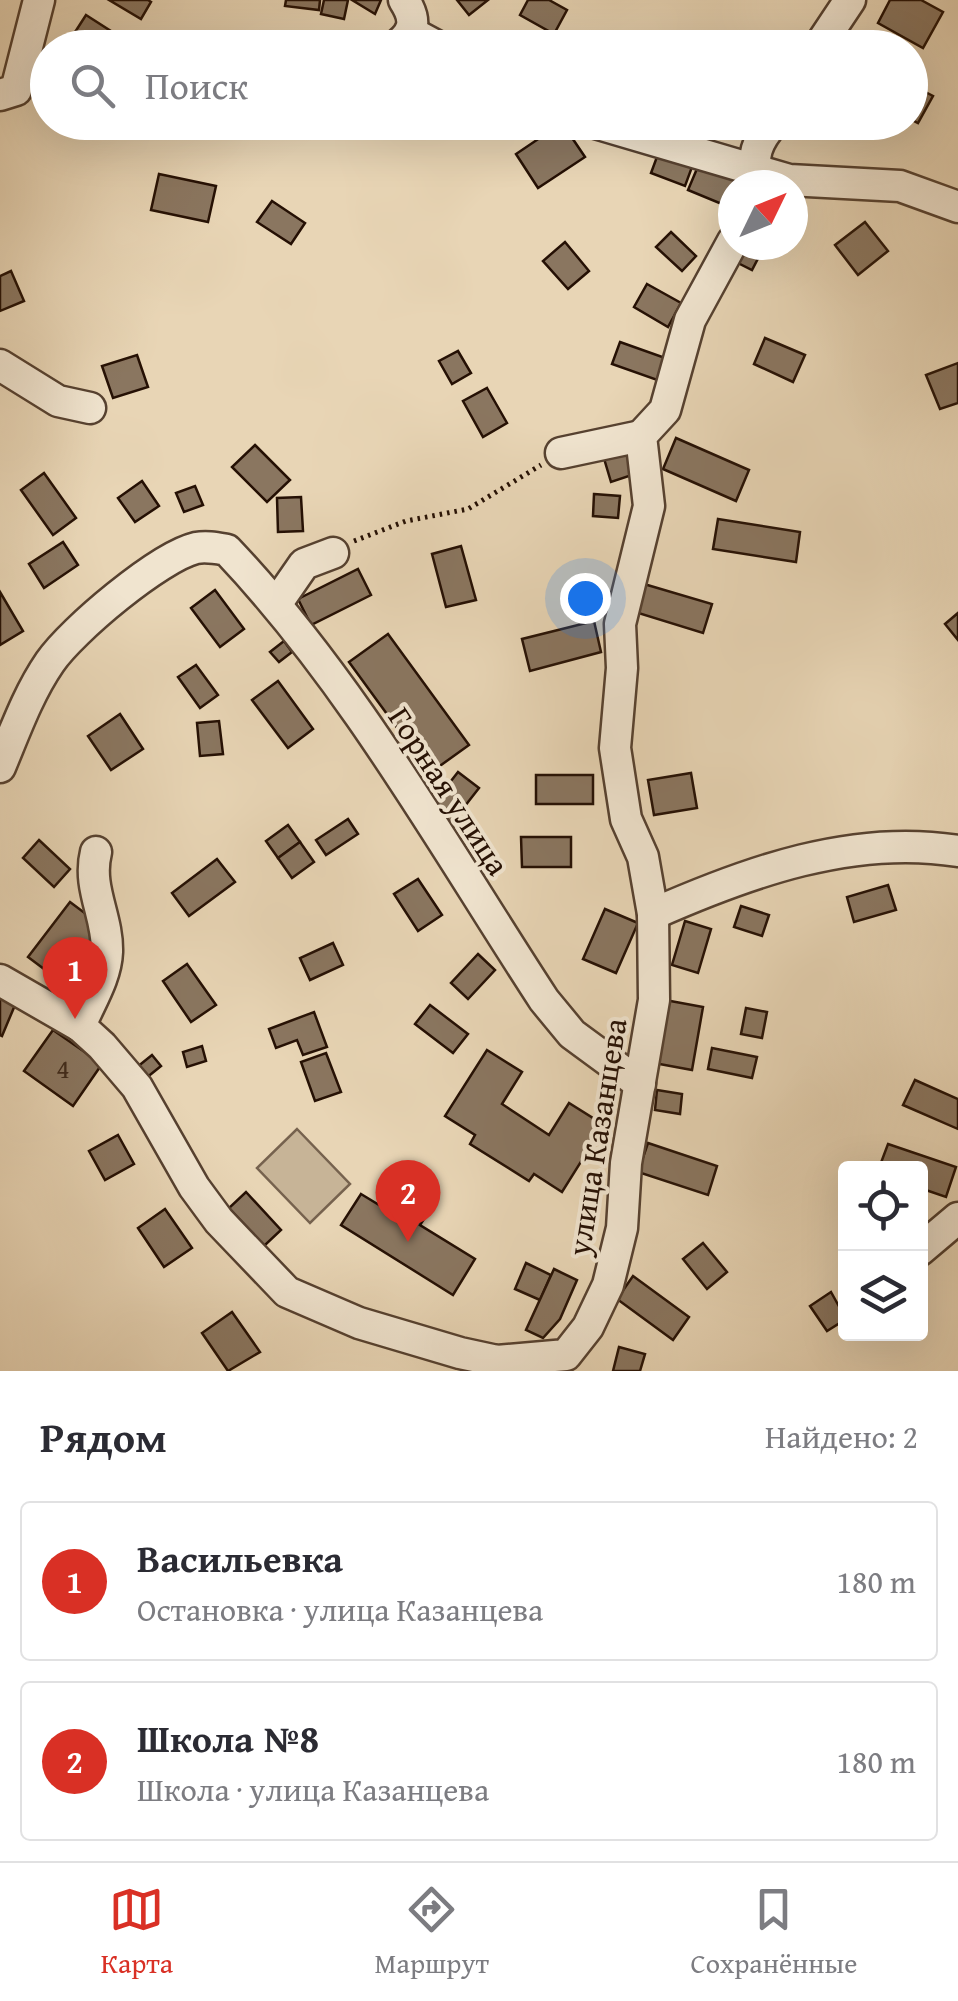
<!DOCTYPE html>
<html lang="ru">
<meta charset="utf-8">
<style>
:root{--surface:#fff;--page:#f7f7f7;--text:#2b2b33;--muted:#7c7c81;--line:#e1e1e2;--accent:#d93025}
body{margin:0;font-family:"Gentium Book Plus",serif;background:var(--page);color:var(--text)}
.controls{position:absolute;right:30px;bottom:30px;display:grid;overflow:hidden;border-radius:10px;box-shadow:0 10px 40px #0002}
.controls button{width:90px;height:90px;display:grid;place-items:center;padding:0;border:0;border-bottom:2px solid var(--line);background:var(--surface);color:var(--text);font:50px sans-serif}
.compass{position:absolute;left:718px;top:170px;width:90px;height:90px;border-radius:50%;background:var(--surface);box-shadow:0 10px 40px #0002;rotate:47deg}
.you{position:absolute;left:585px;top:598px;width:35px;height:35px;margin:-25px;border:8px solid #fff;border-radius:50%;background:#1a73e8;box-shadow:0 0 0 15px #1a73e833}
.badge{display:grid;place-items:center;width:65px;height:65px;border-radius:50%;background:var(--accent);color:#fff;font-size:32px;font-weight:700}
.pin{position:absolute;translate:-50% -82px;filter:drop-shadow(0 2px 5px #0008)}
.pin::after{content:'';position:absolute;top:52px;width:35px;height:30px;background:inherit;clip-path:polygon(0 0,100% 0,50% 100%)}
.list{margin:0;padding:0;list-style:none}
h2{display:flex;justify-content:space-between;align-items:center;height:130px;margin:0;padding:0 40px;font-size:42px}
h2 small{font-size:32px;font-weight:400;color:var(--muted)}
.list li{display:grid;grid-template-columns:65px 1fr auto;gap:30px;align-items:center;box-sizing:border-box;height:160px;margin:0 20px 20px;padding:0 20px;border:2px solid var(--line);border-radius:10px}
.list b{display:block;font-size:38px;white-space:nowrap}
.list p{margin:0;font-size:32px;white-space:nowrap;color:var(--muted)}
.list em{font-size:32px;font-style:normal;color:var(--muted)}
.icon{flex:none;width:55px;height:55px;fill:none;stroke:currentColor;stroke-width:2;stroke-linecap:round;stroke-linejoin:round}
.map{position:relative;flex:none;width:958px;height:1371px;overflow:hidden}
.search{position:absolute;background:var(--surface);box-shadow:0 10px 40px #0002;left:30px;right:30px;top:30px;height:110px;display:flex;align-items:center;gap:25px;box-sizing:border-box;padding:0 35px;border-radius:55px;color:var(--muted);font-size:38px}
.sheet{height:490px;background:var(--surface)}
nav{display:flex;justify-content:space-around;align-items:center;box-sizing:border-box;height:140px;border-top:2px solid var(--line);background:var(--surface);font-size:28px;color:var(--muted)}
nav a{display:grid;justify-items:center;gap:5px}
nav .on{color:var(--accent)}
.map>svg:first-child{display:block}
.green{fill:#c7b497;stroke:#76624e;stroke-width:2.5}
.building{fill:#8a7660;stroke:#251004;stroke-width:2.5}
.lines{fill:none;stroke-linecap:round;stroke-linejoin:round}
.minor-casing{stroke:#564130;stroke-width:35}
.path{stroke:#251004;stroke-width:5;stroke-dasharray:2.5 5;stroke-linecap:butt}
.minor{stroke:#f0e4cf;stroke-width:30}
.labels{text-anchor:middle;stroke-width:8;stroke-linejoin:round;paint-order:stroke}
.number-label{font-size:28px;fill:#3e2a1b}
.street-label{font-size:32px;fill:#251004;stroke:#f0e4cf}
</style>
<div class="map">
<svg width="958" height="1371" viewBox="0 0 958 1371">
<rect width="100%" height="100%" fill="#e8d5b5"/>
<filter id="stains"><feTurbulence type="fractalNoise" baseFrequency=".002" numOctaves="4"/><feColorMatrix values="0 0 0 0 .2 0 0 0 0 .09 0 0 0 0 .02 0 0 0 .5 -.17"/></filter>
<radialGradient id="worn" r=".72"><stop offset=".6" stop-color="#630" stop-opacity="0"/><stop offset="1" stop-color="#630" stop-opacity=".3"/></radialGradient>
<polygon class="green" points="297,1129 350,1184 310,1223 257,1168"/>
<g class="building">
<polygon points="109,0 148,0 151,2 141,19"/>
<polygon points="286,0 320,0 319,10 285,6"/>
<polygon points="324,0 348,0 344,19 321,14"/>
<polygon points="352,0 381,0 375,14"/>
<polygon points="457,0 488,0 469,15"/>
<polygon points="528,0 549,0 567,10 554,34 520,15"/>
<polygon points="890,0 921,0 943,12 923,48 878,23"/>
<polygon points="86,15 117,35 109,48 75,48 68,43"/>
<polygon points="364,35 365,48 336,48 335,38"/>
<polygon points="910,84 933,96 918,123 910,119"/>
<polygon points="562,123 585,157 538,188 516,154"/>
<polygon points="658,154 692,167 685,186 651,173"/>
<polygon points="699,164 740,181 733,185 729,207 688,190"/>
<polygon points="159,174 216,186 208,222 151,210"/>
<polygon points="272,201 305,223 291,244 257,222"/>
<polygon points="865,222 888,251 858,275 835,245"/>
<polygon points="671,232 696,256 682,271 656,247"/>
<polygon points="565,242 589,271 568,289 543,261"/>
<polygon points="742,245 765,245 752,270 734,261"/>
<polygon points="11,271 24,301 0,311 0,276"/>
<polygon points="647,284 681,303 668,327 634,307"/>
<polygon points="765,338 805,355 793,382 754,364"/>
<polygon points="620,342 668,359 660,381 612,364"/>
<polygon points="458,351 471,373 452,384 439,361"/>
<polygon points="137,355 148,387 113,398 102,366"/>
<polygon points="958,363 958,403 940,409 926,375"/>
<polygon points="487,388 507,423 483,437 463,401"/>
<polygon points="676,438 749,470 736,501 663,469"/>
<polygon points="255,445 290,480 267,502 232,467"/>
<polygon points="630,447 638,473 611,482 603,455"/>
<polygon points="44,473 76,518 53,535 21,490"/>
<polygon points="142,481 159,506 135,522 118,498"/>
<polygon points="195,486 203,505 184,512 176,493"/>
<polygon points="594,494 620,496 618,518 593,516"/>
<polygon points="301,497 303,531 278,532 277,498"/>
<polygon points="718,519 800,532 796,562 713,549"/>
<polygon points="63,542 78,565 44,588 29,564"/>
<polygon points="461,546 476,600 446,607 432,554"/>
<polygon points="358,569 371,595 311,625 298,599"/>
<polygon points="644,584 712,604 703,633 635,612"/>
<polygon points="215,590 244,629 220,647 191,608"/>
<polygon points="0,592 23,631 0,645"/>
<polygon points="958,613 958,640 945,624"/>
<polygon points="594,621 601,652 530,671 522,639"/>
<polygon points="388,634 469,745 430,773 349,662"/>
<polygon points="284,641 292,652 279,662 270,652"/>
<polygon points="196,665 218,695 200,708 178,677"/>
<polygon points="278,681 313,729 288,748 252,700"/>
<polygon points="120,714 143,749 111,770 88,736"/>
<polygon points="219,721 223,754 200,756 197,723"/>
<polygon points="458,772 479,788 447,829 426,813"/>
<polygon points="691,773 697,808 654,815 648,780"/>
<rect x="536" y="775" width="57" height="29"/>
<polygon points="348,819 358,834 326,855 316,840"/>
<polygon points="288,825 300,842 278,858 266,841"/>
<polygon points="521,837 571,837 571,867 522,867"/>
<polygon points="39,840 70,869 54,887 23,858"/>
<polygon points="300,842 314,862 292,878 278,858"/>
<polygon points="217,859 235,882 189,916 172,893"/>
<polygon points="418,879 442,915 418,931 394,894"/>
<polygon points="888,885 896,910 854,922 847,897"/>
<polygon points="70,902 102,926 60,981 28,957"/>
<polygon points="741,906 769,915 762,936 734,927"/>
<polygon points="605,909 638,923 616,973 583,959"/>
<polygon points="685,921 711,929 698,973 672,965"/>
<polygon points="333,943 343,965 310,980 300,958"/>
<polygon points="478,954 495,970 468,999 451,983"/>
<polygon points="187,964 216,1005 191,1022 163,981"/>
<polygon points="0,998 15,1005 2,1036 0,1035"/>
<polygon points="665,1000 703,1007 692,1070 654,1063"/>
<polygon points="430,1005 468,1034 453,1053 415,1024"/>
<polygon points="746,1008 767,1012 762,1038 741,1034"/>
<polygon points="314,1012 327,1047 303,1055 297,1040 276,1048 269,1029"/>
<polygon points="53,1030 102,1064 73,1106 24,1071"/>
<polygon points="202,1046 206,1061 187,1067 183,1052"/>
<polygon points="712,1048 757,1057 752,1078 708,1069"/>
<polygon points="487,1050 522,1072 502,1104 549,1135 569,1103 604,1125 562,1192 534,1174 529,1181 470,1144 475,1135 445,1116"/>
<polygon points="326,1053 341,1092 315,1101 301,1062"/>
<polygon points="152,1055 161,1066 140,1083 131,1072"/>
<polygon points="915,1080 958,1099 958,1129 903,1105"/>
<polygon points="657,1090 682,1094 680,1114 655,1110"/>
<polygon points="118,1135 134,1164 105,1180 89,1151"/>
<polygon points="648,1143 717,1166 708,1195 638,1172"/>
<polygon points="888,1144 956,1167 946,1197 920,1188 920,1168 879,1168"/>
<polygon points="246,1192 281,1230 264,1246 229,1208"/>
<polygon points="361,1194 394,1214 404,1198 428,1213 420,1225 475,1259 453,1295 341,1225"/>
<polygon points="165,1209 192,1248 164,1267 138,1228"/>
<polygon points="703,1243 727,1272 707,1289 683,1259"/>
<polygon points="526,1263 551,1275 540,1300 515,1289"/>
<polygon points="554,1269 577,1280 560,1319 543,1338 526,1330"/>
<polygon points="633,1276 689,1317 673,1340 617,1299"/>
<polygon points="831,1292 846,1319 827,1331 810,1306"/>
<polygon points="232,1312 260,1352 228,1371 202,1333"/>
<polygon points="619,1347 645,1354 640,1371 613,1371"/>
</g>
<g class="lines">
<defs>
<g id="minor">
<polyline points="412,33 440,48"/>
<path d="M394 48C414 33 418 22 404 0"/>
<polyline points="818,48 850,0"/>
<polyline points="0,95 16,90 39,0"/>
<polyline points="592,122 789,180 900,186 958,207"/>
<path d="M759 182C750 157 757 141 774 122"/>
<polyline points="0,365 58,401 90,408"/>
<polyline points="561,453 641,436"/>
<polyline points="277,603 304,564 333,553"/>
<path d="M0 767C15 731 28 694 50 662 72 630 159 557 196 548 207 546 216 548 227 550 353 683 444 847 544 1000L572 1034 640 1084"/>
<path d="M653 914C748 872 853 834 958 851"/>
<polyline points="0,980 80,1026 102,1046 137,1087 194,1187 219,1221 287,1292 359,1323 460,1353 497,1361 566,1355 588,1327 608,1285 622,1228 626,1163 654,1000 653,914 643,857 626,819 615,748 622,668 620,624 649,506 641,436 665,410 690,320 733,241"/>
<path d="M80 1026C90 1002 106 978 107 952 108 916 87 888 96 852"/>
<polyline points="920,1250 958,1218"/>
</g>
</defs>
<use href="#minor" class="minor-casing"/>
<polyline class="path" points="354,541 406,521 468,509 541,465"/>
<use href="#minor" class="minor"/>
</g>
<g class="labels">
<g class="number-label">
<text x="63" y="1078">4</text>
</g>
<g class="street-label">
<text transform="translate(449 791) rotate(57)" y="11">Горная улица</text>
<text transform="translate(597 1137) rotate(-81)" y="11">улица Казанцева</text>
</g>
</g>
<rect width="100%" height="100%" filter="url(#stains)"/>
<rect width="100%" height="100%" fill="url(#worn)"/>
</svg>
<div class="controls">
<button><svg class="icon" aria-label="locate" viewBox="0 0 24 24"><circle cx="12" cy="12" r="6"/><path d="M12 2v4M12 18v4M2 12h4M18 12h4"/></svg></button>
<button><svg class="icon" aria-label="layers" viewBox="0 0 24 24"><path d="M12 4l9 5-9 5-9-5zM3 14l9 5 9-5"/></svg></button>
</div>
<svg class="compass" viewBox="-18 -18 36 36"><path d="M0-13l5 13h-10z" fill="#e53935"/><path d="M0 13l5-13h-10z" fill="#7c7c81"/></svg>
<div class="you"></div>
<div class="pin badge" style="left:75px;top:1019px">1</div>
<div class="pin badge" style="left:408px;top:1242px">2</div>
<div class="search"><svg class="icon" aria-label="search" viewBox="0 0 24 24"><circle cx="10" cy="10" r="6"/><path d="M15 15l6 6"/></svg>Поиск</div>
</div>
<section class="sheet">
<h2>Рядом<small>Найдено: 2</small></h2>
<ul class="list">
<li><span class="badge">1</span><div><b>Васильевка</b><p>Остановка · улица Казанцева</p></div><em>180 m</em></li>
<li><span class="badge">2</span><div><b>Школа №8</b><p>Школа · улица Казанцева</p></div><em>180 m</em></li>
</ul>
</section>
<nav>
<a class="on"><svg class="icon" aria-label="map" viewBox="0 0 24 24"><path d="M3 6l6-2 6 2 6-2v14l-6 2-6-2-6 2zM9 4v14M15 6v14"/></svg>Карта</a>
<a><svg class="icon" aria-label="directions" viewBox="0 0 24 24"><path d="M12 3l9 9-9 9-9-9zM9 14v-3h6M13 9l2 2-2 2"/></svg>Маршрут</a>
<a><svg class="icon" aria-label="saved" viewBox="0 0 24 24"><path d="M7 4h10v16l-5-4-5 4z"/></svg>Сохранённые</a>
</nav>
